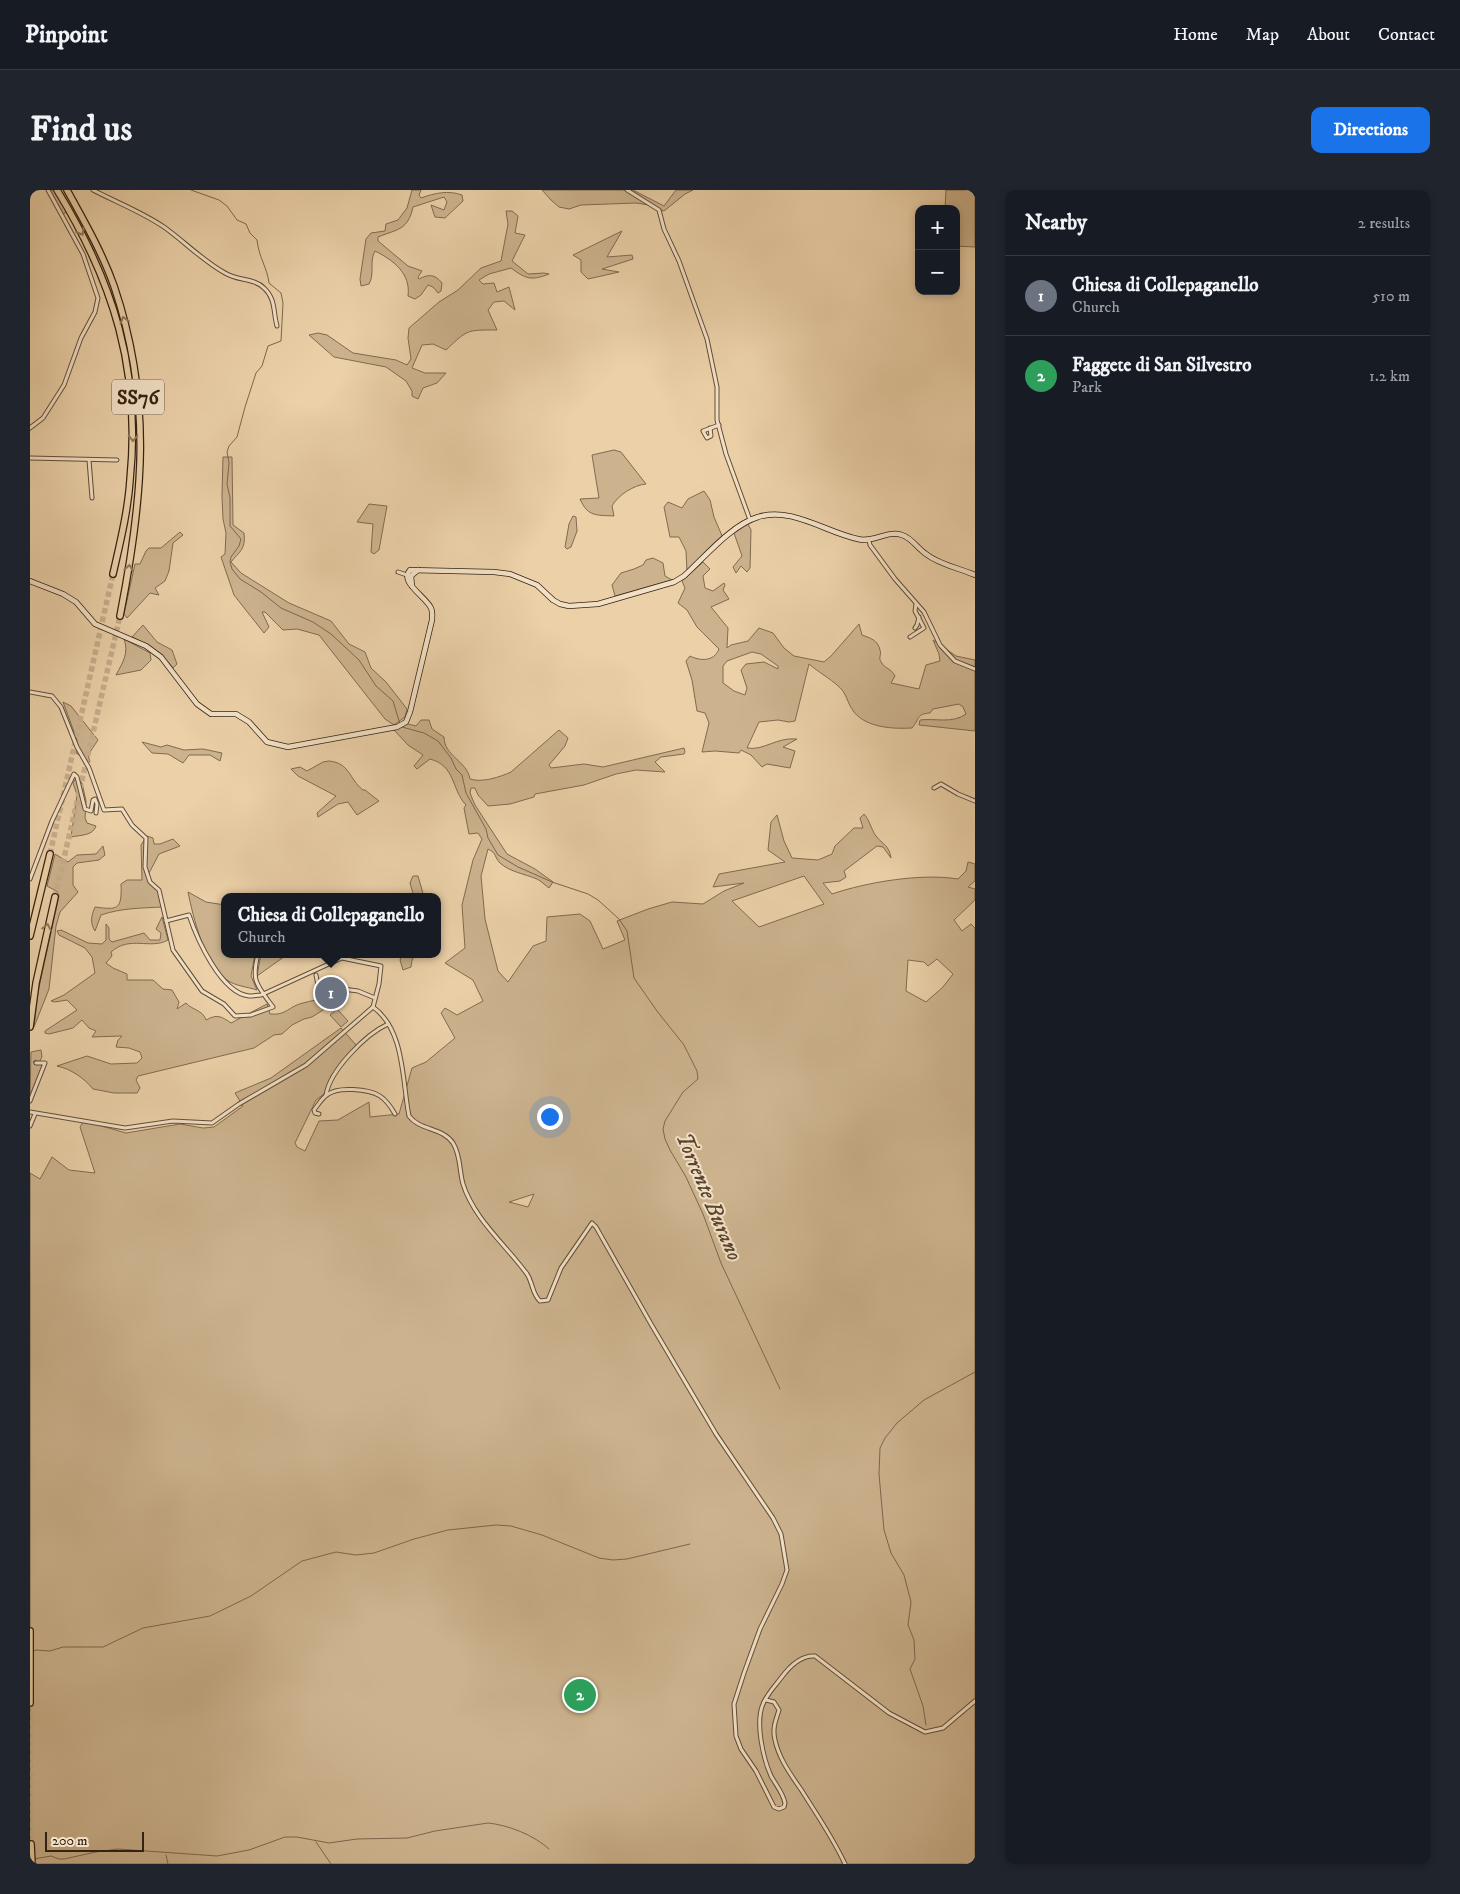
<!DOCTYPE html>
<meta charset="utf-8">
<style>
:root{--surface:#171b24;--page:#20242c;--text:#f1f3f6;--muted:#9ea1a6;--line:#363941;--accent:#1a73e8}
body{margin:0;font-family:"IM FELL DW Pica",serif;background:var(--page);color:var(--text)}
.controls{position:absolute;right:15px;top:15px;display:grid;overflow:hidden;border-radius:10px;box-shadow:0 2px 8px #0003}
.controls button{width:45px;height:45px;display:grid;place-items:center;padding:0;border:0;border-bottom:1px solid var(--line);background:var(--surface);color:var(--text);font:25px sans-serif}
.scale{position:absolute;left:15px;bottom:12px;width:99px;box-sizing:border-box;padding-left:5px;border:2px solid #342311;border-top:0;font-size:14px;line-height:18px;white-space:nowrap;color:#342311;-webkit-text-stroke:4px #f2e0c6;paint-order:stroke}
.you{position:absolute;left:519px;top:926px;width:18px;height:18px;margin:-12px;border:4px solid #fff;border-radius:50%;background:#1a73e8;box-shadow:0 0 0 8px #1a73e833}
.badge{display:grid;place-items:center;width:32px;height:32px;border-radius:50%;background:var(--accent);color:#fff;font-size:16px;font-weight:700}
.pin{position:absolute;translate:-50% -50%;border:2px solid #fff;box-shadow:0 1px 5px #0006}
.popup{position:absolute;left:191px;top:703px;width:220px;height:65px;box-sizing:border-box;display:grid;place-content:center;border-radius:10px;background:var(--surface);filter:drop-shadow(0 1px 4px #0005);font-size:16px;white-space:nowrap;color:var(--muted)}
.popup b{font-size:19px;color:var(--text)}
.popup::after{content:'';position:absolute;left:50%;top:100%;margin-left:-10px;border:10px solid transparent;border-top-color:var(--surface)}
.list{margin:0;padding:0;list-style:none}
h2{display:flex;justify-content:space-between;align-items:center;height:65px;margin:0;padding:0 20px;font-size:21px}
h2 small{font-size:16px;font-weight:400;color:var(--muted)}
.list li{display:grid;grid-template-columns:32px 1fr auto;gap:15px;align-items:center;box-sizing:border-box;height:80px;padding:0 20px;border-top:1px solid var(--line)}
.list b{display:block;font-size:19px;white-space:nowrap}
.list p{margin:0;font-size:16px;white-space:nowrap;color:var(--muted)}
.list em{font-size:16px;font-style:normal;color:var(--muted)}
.map{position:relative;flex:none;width:945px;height:1674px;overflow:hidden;border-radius:10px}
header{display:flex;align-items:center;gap:30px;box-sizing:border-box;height:70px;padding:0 25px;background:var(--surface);border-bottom:1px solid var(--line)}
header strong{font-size:24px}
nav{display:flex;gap:28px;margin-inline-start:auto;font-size:18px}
.intro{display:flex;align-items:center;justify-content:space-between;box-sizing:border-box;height:120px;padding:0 30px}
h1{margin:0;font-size:35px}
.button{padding:12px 22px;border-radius:10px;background:var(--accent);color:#fff;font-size:18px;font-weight:700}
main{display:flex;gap:30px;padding:0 30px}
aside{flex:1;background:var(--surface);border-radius:10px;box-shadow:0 2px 8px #0003}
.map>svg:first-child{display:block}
.green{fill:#ccb38e;stroke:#806b50;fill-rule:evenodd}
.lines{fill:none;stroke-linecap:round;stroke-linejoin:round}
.stream{stroke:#7d674d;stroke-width:1}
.highway-tunnel{stroke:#c6ad8a;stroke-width:5.5;stroke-dasharray:5.5 3;stroke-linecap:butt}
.street-casing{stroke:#624e37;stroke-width:5}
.secondary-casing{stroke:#342311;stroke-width:6}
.highway-casing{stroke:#342311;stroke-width:8}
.street{stroke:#f2e0c6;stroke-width:3}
.secondary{stroke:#f2e0c6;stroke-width:4.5}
.highway{stroke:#ebd0a8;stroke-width:5.5}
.oneway{stroke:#907a5c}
.labels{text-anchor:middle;stroke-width:4;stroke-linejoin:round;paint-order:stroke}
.shield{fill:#f2e0c6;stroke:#6d5c47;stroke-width:1}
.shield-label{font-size:20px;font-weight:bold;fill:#342311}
.water-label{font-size:22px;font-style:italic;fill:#58452f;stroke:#f2e0c6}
</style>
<header>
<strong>Pinpoint</strong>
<nav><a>Home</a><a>Map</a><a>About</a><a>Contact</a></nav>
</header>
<div class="intro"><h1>Find us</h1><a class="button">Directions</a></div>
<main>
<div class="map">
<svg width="945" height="1674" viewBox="0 0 945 1674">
<rect width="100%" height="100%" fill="#ebd0a8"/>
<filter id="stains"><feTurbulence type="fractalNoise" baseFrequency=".004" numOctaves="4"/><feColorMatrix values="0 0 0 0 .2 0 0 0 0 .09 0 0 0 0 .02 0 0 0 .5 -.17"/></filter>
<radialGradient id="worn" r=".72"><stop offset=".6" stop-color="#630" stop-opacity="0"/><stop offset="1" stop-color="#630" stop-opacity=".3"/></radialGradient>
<g class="green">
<polygon points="20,0 24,0 37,22 33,24"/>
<path d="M382 0H391L389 5 391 8C405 3 418 0 432 5L433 11 415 28 405 27 401 15 414 20 417 12 414 7 383 17C378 40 368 39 348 47V51L378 76 392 81 388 87 389 89C398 84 405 84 412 93L411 101 408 103 403 97 398 95 391 105 385 109 378 106C381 83 363 70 345 61 339 71 345 84 339 94L331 96 330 89 336 49 341 43 355 41 356 34 368 30 377 18Z"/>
<polygon points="512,0 603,0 634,16 646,0 663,0 655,4 634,21 619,15 606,13 551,15 539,19 529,17 521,10"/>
<polygon points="916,0 945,0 945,57 926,56 926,19 915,19"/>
<path d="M476 21H482L488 26 485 43 495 45 482 71 498 84 514 83 519 84C501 91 496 89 481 78L459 84 449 90 453 94 464 93 467 102 479 97 485 120 474 111 464 112 458 120 467 140C437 140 438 139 416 160L403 154 392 155 382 178 395 183H416L407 193 393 198 388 209 382 206V201L376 191 356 177 304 167 279 145 288 143 297 145 323 163 366 170 377 175 381 169 378 148 379 138 409 112 428 100 451 78 471 71 478 34Z"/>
<polygon points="592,41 577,67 602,65 603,69 572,79 589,82 558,89 551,82 551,70 543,65"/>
<path d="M584 260 591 262 616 294C604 295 588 305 582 316L584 326C566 325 558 327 550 309L569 308 562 265Z"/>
<path d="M193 267H202L203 335 214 343C216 359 210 361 201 372L211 383 259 413 301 431 319 454 335 462 341 478 356 492 377 519 375 527 364 535 355 529 289 445 267 439 253 440 235 422H232L239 437 234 443 204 405 191 367 195 364 196 343 193 329 192 306Z"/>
<polygon points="674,301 680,310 684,327 693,348 657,382 656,361 649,347 640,347 634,317 638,312 652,318 658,309"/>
<polygon points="339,314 357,316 349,360 344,364 341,362 343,334 327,332"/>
<polygon points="543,326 546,327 547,341 541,357 537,359 535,357 539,334"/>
<polygon points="718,334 721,340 720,378 717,382 711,376 706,383 703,377 712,366 704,343"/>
<polygon points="150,342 153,345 143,353 139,381 135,391 125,398 129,405 120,403 97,428 94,424 105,374 110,374 116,361 119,358 131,358"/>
<polygon points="623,368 633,373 635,386 642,390 585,406 582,395 591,383 604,379 613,375 616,370"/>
<path d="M673 372 680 379 673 386 675 398 683 401 694 393 695 395 693 400 699 409 681 417 698 438 697 458 701 455 718 451 729 438 743 443 754 458 764 466 794 472 801 466 829 434 832 445C840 448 848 450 850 460 852 465 848 467 851 472 855 479 861 478 865 486L861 493 889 499 896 475 910 471 909 464 903 450 926 466 945 470V541L889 535 890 530C906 528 922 534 936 524L933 517 929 514 903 519 900 523C886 524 890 529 882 538 863 539 837 538 824 522 819 516 817 507 813 501 806 492 788 482 779 474L765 531 759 532 748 530 729 532 717 558C734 561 746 547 767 549L753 557 765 561 760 578 737 574 732 577 721 565 711 560 709 563 685 561 672 562 679 533 675 523 667 521 662 490 656 471 660 466C670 471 684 472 689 459L667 437 657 420 648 413 655 398 652 391ZM722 462 731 464 748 476V479L734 472 716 474 711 480 717 498 715 505 704 501 693 493V476L697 471Z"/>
<path d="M113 435 127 452 142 460 147 474 143 478C133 464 117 454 102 447Z"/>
<path d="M94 449 120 463 121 470 111 480 86 485C93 472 99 463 94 449Z"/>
<polygon points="33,512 41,516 68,550 58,565 60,572 46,563 47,550"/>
<path d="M391 530H399L402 539 414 547C414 566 437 571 440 589 452 593 470 587 481 582L529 540 538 548 535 556 519 575 521 578 554 574 573 577 654 558 655 562 654 564 631 567 625 572 635 582 606 580 586 584 554 595 505 604 504 607 480 614 458 616 448 605 445 598H441L440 603 445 615 477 664 505 679 523 692 519 698C515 695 511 691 507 689 495 684 480 682 470 673 464 667 467 663 458 659L451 686 455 729 468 781 478 792 503 756 516 751 517 727 550 724 560 731 573 759 595 750 587 731 618 719 642 712 673 714 694 701 714 693 683 697 689 684 755 672 738 660 741 632 747 625 754 651 762 668 788 670 802 664 805 656 824 638H833L830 628 834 624C840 631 841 639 846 646 853 655 859 655 861 668L853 657 847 656 814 681 816 687 810 691 793 693 802 704C837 692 892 683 928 689L936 681 938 672 945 674V691L938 697 945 699V710L924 730 932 741 941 734 945 738V1674H0V983L10 989 22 967 39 980 65 983 50 937 54 931 96 943 150 934 173 938 184 937 213 916 205 903 241 888 311 838 326 855 301 886 294 904 286 910 265 953 267 957 275 961 289 931 308 930 339 912 340 927 369 924 382 878 396 872 425 848 411 823 415 818 427 825 453 811 443 790 415 773 435 758 432 715 443 670 452 649 448 643 439 644 434 618 436 615C421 599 426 576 400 569L387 579 384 576 393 565 378 555 364 540 378 534 386 536ZM774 686 794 714 729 737 702 711ZM907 769 923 784 913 797 896 812 876 801 878 770 894 772 898 776ZM504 1004 498 1017 479 1012Z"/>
<polygon points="112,552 131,557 137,555 154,560 173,559 192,563 190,571 180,565 159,565 153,573 138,564 122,563"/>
<path d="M299 571C320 573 319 589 333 600H335L349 611 327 625 318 612 308 614 288 627 287 623 306 606 268 586 261 579 270 577 277 581 293 572Z"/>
<path d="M46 588 52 593 56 611 55 628 57 633 66 636C63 646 50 645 41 647L47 605 43 593Z"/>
<path d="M117 646 123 648 124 654H130L143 649 150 656 129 664 118 685 130 705 133 717C113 718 91 718 71 725L65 741C60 733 61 726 65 717 88 720 92 720 91 694L97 690H112L111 655Z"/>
<polygon points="73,656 75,665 69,670 47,673 43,677 43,695 48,702 30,722 26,736 19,799 4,837 8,802 29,706 28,702 17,696 25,664 38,672 47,665 66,664"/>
<polygon points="383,686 388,686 394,707 384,707 380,693"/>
<path d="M158 702 176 712 195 715V764H225L221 786 227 800C218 797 205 796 197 790 175 776 163 727 158 702Z"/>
<path d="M132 727 138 750C120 760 100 745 81 762L82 766 76 773 83 778 97 784V790H123L133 799 142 800 149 812 147 819 156 813C162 820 173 820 176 830 187 824 191 826 201 833L237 814 240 824C256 826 259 816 273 813 288 809 304 807 319 801L310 812 301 815 282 827 274 829 262 835 252 844 244 845 224 858 108 886 106 890 110 898 107 903H84L63 899C54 888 41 879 27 876L57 866 81 874 107 873 112 868 110 862 99 858 86 857 88 850 92 846 62 847 66 841 59 838 52 830 43 838 19 844 15 843V841L47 820 37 810 25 812 21 811 34 805 65 783 62 767 55 758 29 745 27 741 31 740 58 753 72 754 76 750V734L79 738V749L82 752 114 743 120 750H130L131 743 126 739Z"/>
<polygon points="231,764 258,764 227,786"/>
<polygon points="372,764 386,764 382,770 381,777 373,780 370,770"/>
<polygon points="307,819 318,831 311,837 300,825"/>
<polygon points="11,860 12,867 9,872 5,870 3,872 6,875 11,874 12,878 0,905 1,862"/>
</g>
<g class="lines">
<g class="stream">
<path d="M161 0 189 10 197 16 207 30 216 34 220 43 227 50C229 68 237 77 239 93L251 103 253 113 251 151 238 156 232 176 226 183 215 217 207 247 199 256 197 262 199 273 197 294 200 308V336L211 349 209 356 201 367 200 372 202 379 210 389 231 402 251 418 283 432 301 444 329 470 346 496 363 511 370 534"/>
<polyline points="372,537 394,543 408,551 421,568 426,579 432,585 436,603 456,639 458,648 468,665 488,677 522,692 558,704 568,710 589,729 597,741 604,788 627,821 654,855 667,881 668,889 653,902 635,931 633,939 635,949 640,960 656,987 673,1024 691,1073 750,1199"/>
<polyline points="2,1462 6,1460 20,1461 33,1457 73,1457 113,1438 180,1426 221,1406 272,1371 306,1362 326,1365 344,1363 384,1349 418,1340 466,1335 481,1336 512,1345 569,1368 583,1370 597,1369 660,1354"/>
<polyline points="896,1535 893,1516 880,1479 885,1469 884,1450 878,1435 881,1412 874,1385 861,1363 854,1340 849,1284 850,1258 855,1248 867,1233 894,1210 945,1182"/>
<polyline points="286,1652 301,1674"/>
<polyline points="136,1665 138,1674"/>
<path d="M4 1669 21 1666 29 1669H34L66 1662 88 1659 187 1666 219 1660 255 1647H267L299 1653 327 1649 377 1648 405 1641 458 1633C478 1635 504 1645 519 1659"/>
</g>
<g class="highway-tunnel">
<polyline points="20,664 83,384"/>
<polyline points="25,707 90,426"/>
<polyline points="0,1513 1,1654"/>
</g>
<defs>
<g id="street">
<path d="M63 0C86 12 112 22 134 37 155 52 173 71 195 83 208 91 224 88 234 98 246 109 243 122 247 136"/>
<polyline points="597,0 629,20 634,39 649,71 677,149 687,197 687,230 696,264 720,330"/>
<polyline points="0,238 13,228 34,195 51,148 65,122 68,108 53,64 18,0"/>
<polyline points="680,238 681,246 677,248 673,241 689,235"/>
<polyline points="0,268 87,270"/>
<polyline points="59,270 62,308"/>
<polyline points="839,351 840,355 865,389 894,422 910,455 925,471 945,479"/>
<polyline points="368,382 380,386"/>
<polyline points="885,438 887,435 889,427"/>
<polyline points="880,447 894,438 885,421 886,414"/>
<path d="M0 502 22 506 31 517 47 557 59 578 74 620 92 619 102 635 116 648 115 677 120 692 129 700 143 760 172 801 194 814 205 826 221 825 243 817C227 795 221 792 228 764"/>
<polyline points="904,598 911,594 928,604 945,611"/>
<polyline points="0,689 22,631 44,584 47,587 55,619 61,621 63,610 65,609 67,614 66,623"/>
<polyline points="286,785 288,795 290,796 328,801 345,808"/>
<path d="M343 817C375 840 372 891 379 926 390 941 412 937 423 953 431 966 429 980 433 994 444 1029 476 1055 497 1084 503 1093 502 1104 510 1111L518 1110 531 1078 562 1033 566 1037 621 1134 686 1244 743 1328 751 1344 757 1380 752 1394 730 1439 714 1483 704 1514 706 1546 711 1559 726 1581 744 1617 749 1619 754 1617 755 1613C753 1603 746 1595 741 1586 733 1568 725 1532 733 1514 737 1504 745 1496 751 1488 759 1477 771 1465 785 1466L859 1523 895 1542 913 1538 945 1511"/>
<path d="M296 905C300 880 336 844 358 834"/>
<polyline points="0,911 15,873 6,873"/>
<path d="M0 922 95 938 143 931 182 933 209 914 276 875 343 817 349 794 351 776 312 768 231 805C228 805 223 806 219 806 191 803 167 749 159 725L136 731"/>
<path d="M289 924 285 923 284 920C288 915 292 908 297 905 307 896 339 899 350 906 356 910 361 917 365 924"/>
<polyline points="0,936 5,924"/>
<path d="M736 1510 744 1512 749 1520C746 1530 742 1538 745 1550 749 1569 761 1585 772 1601 787 1625 803 1648 815 1674"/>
</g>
<g id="secondary">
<path d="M0 391 33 404 46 412 65 434 116 456 131 467 167 514 181 524H206L219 532 237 552 258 557 367 537 376 532 380 522 402 430C402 426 403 422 401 418 395 406 369 392 380 380L464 382 480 384 507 395 523 410 530 414 539 416 568 414 644 392 654 386C675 367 701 335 728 327 761 316 797 343 828 349 843 353 857 340 872 345 882 348 888 359 896 364 910 375 929 378 945 385"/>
<polyline points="382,396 381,386 388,380"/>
</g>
<g id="highway">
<path d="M27 0C84 93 111 180 100 290 98 321 90 353 83 384"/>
<path d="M37 0C54 31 72 62 84 96 123 211 113 309 90 426"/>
<polyline points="0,746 20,664"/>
<polyline points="0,837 6,793 25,707"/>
<polyline points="0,1441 0,1513"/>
<polyline points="1,1654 2,1674"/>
</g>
</defs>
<use href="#street" class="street-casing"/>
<use href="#secondary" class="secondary-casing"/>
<use href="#highway" class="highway-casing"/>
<use href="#street" class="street"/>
<use href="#secondary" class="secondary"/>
<use href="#highway" class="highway"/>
</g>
<defs><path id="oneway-chevron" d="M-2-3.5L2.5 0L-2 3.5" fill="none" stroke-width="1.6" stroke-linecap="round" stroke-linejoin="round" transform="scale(1.25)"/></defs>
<g class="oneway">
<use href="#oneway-chevron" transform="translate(51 42) rotate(61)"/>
<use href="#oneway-chevron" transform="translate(94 130) rotate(-106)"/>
<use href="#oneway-chevron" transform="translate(103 248) rotate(91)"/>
<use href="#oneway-chevron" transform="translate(99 378) rotate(-81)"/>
<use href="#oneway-chevron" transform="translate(17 737) rotate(-77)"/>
</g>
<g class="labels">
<rect class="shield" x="82" y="189.5" width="52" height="35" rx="4"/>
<g class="shield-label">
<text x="108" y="214">SS76</text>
</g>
<g class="water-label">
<text transform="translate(680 1006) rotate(67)" y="8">Torrente Burano</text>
</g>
</g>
<rect width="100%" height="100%" filter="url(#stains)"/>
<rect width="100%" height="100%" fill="url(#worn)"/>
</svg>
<div class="controls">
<button>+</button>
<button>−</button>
</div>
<div class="scale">200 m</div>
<div class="you"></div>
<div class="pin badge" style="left:301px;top:803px;background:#6b7280">1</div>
<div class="popup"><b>Chiesa di Collepaganello</b>Church</div>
<div class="pin badge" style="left:550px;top:1505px;background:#2e9e5b">2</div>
</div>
<aside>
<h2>Nearby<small>2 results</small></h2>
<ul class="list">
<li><span class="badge" style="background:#6b7280">1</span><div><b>Chiesa di Collepaganello</b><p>Church</p></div><em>510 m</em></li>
<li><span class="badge" style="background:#2e9e5b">2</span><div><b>Faggete di San Silvestro</b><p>Park</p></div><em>1.2 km</em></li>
</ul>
</aside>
</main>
